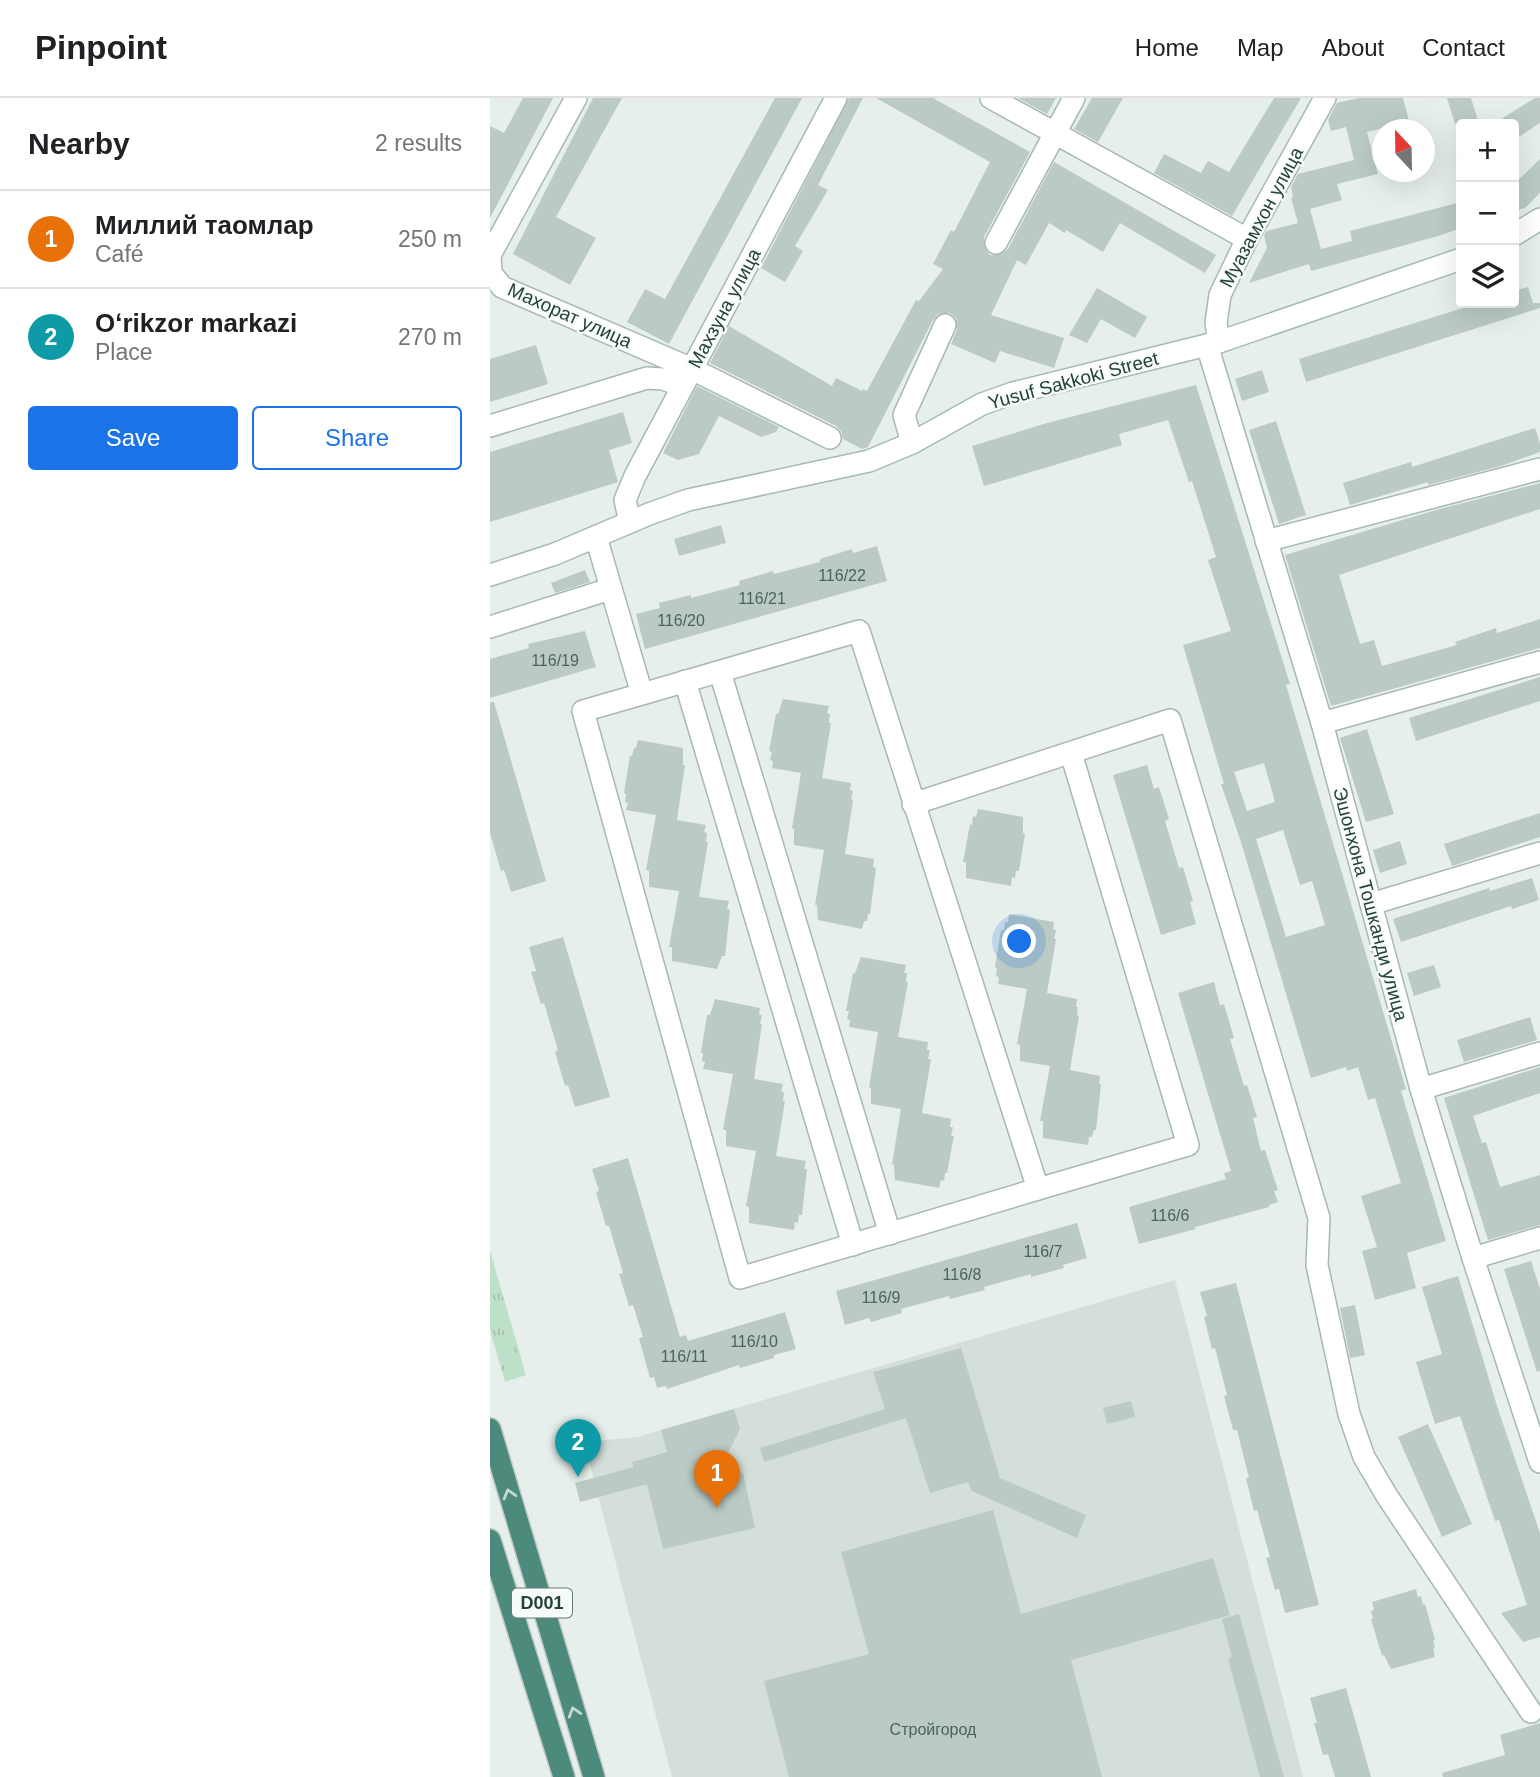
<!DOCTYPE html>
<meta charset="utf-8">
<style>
:root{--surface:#fff;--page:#f2f2f2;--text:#202124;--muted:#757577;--line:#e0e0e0;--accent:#1a73e8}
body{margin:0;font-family:Arial,sans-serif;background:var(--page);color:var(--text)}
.controls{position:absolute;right:21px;top:21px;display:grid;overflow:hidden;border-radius:7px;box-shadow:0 7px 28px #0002}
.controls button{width:63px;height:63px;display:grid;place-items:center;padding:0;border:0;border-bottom:2px solid var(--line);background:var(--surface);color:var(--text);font:35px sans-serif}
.compass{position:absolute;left:882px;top:21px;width:63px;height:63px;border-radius:50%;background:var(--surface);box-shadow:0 7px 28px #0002;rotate:338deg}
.you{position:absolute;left:530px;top:844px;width:24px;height:24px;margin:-18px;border:5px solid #fff;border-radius:50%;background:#1a73e8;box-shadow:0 0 0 10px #1a73e833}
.badge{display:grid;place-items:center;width:46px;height:46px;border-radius:50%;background:var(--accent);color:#fff;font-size:23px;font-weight:700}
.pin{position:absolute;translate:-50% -58px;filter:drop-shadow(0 2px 4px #0008)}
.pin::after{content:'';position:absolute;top:37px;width:24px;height:21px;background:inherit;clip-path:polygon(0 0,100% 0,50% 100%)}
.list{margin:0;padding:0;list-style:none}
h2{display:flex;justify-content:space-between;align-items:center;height:91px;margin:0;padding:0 28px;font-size:30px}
h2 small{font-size:23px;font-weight:400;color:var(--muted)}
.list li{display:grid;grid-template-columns:46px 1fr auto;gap:21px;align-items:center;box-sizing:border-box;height:98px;padding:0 28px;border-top:2px solid var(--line)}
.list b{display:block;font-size:26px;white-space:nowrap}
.list p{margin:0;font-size:23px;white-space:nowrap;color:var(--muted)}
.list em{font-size:23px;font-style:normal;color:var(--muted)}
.actions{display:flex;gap:14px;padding:21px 28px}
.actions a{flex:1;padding:16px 0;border:2px solid var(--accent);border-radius:7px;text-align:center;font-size:24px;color:var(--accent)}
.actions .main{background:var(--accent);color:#fff}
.icon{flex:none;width:38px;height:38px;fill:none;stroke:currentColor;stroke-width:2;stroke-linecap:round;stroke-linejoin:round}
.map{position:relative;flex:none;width:1050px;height:1679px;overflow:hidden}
header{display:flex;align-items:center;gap:42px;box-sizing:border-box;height:98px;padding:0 35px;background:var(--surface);border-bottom:2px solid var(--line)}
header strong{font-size:33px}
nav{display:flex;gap:38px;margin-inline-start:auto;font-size:24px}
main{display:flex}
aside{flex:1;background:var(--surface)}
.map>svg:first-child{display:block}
.built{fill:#d4dfda}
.grass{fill:url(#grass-tufts)}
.building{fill:#bbcac4;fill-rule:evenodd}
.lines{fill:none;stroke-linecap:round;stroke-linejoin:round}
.minor-casing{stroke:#a8b8b2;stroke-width:24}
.tertiary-casing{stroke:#a8b8b2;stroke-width:24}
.secondary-casing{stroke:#a4bbb3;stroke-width:24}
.trunk-casing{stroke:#c2cac8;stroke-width:24}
.minor{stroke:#fff;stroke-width:21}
.tertiary{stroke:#fff;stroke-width:21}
.secondary{stroke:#fff;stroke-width:21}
.trunk{stroke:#4c8a7c;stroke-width:21}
.oneway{stroke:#c4d9d4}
.labels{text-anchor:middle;stroke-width:5;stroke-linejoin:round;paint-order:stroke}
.number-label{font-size:16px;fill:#4a645c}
.shield{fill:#f7fbf9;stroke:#637a73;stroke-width:2}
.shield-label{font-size:18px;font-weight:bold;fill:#24423a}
.street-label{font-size:19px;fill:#24423a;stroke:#f7fbf9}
</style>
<header>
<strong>Pinpoint</strong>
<nav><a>Home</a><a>Map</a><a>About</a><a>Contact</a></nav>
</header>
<main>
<aside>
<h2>Nearby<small>2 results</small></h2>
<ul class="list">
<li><span class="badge" style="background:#e8710a">1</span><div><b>Миллий таомлар</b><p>Café</p></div><em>250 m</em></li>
<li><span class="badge" style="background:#0f9aa8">2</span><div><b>Oʻrikzor markazi</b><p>Place</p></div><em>270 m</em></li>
</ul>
<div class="actions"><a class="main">Save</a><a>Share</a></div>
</aside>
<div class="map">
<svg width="1050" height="1679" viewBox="0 0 1050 1679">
<defs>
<pattern id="grass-tufts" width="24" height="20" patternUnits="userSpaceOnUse" patternTransform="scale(1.75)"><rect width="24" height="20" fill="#bfe0c8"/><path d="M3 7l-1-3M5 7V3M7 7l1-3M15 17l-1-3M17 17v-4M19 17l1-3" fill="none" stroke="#a4c1ad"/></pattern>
</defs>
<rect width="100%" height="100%" fill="#e6efeb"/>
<polygon class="built" points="685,1182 813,1679 182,1679 94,1344 147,1339"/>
<polygon class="grass" points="0,1153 36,1277 15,1284 0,1232"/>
<g class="building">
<polygon points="33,0 63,0 0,120 0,28 14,35"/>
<polygon points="103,0 132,0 66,119 106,140 80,187 23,156"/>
<polygon points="285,0 312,0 179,246 137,224 155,191 175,201"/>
<polygon points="359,0 373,0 328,87 338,92 305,148 313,153 295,184 271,170"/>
<polygon points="386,0 443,0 540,54 494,139 495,151 500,157 512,156 518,151 564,64 726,157 715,175 630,125 613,154 576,132 575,135 559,125 536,167 527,162 501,217 574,240 564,270 510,253 505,265 461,246 467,232 466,220 460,215 448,216 443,222 378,349 372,351 353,341 351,333 346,328 220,265 239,228 342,288 346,280 372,293 373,291 377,293 426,202 429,203 453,171 443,166 461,132 464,134 500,64"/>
<polygon points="528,0 566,0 557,16"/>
<polygon points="602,0 633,0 608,44 584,31"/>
<polygon points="784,0 811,0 742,118 664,75 674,56 711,75 718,63 739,74"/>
<polygon points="869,0 913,0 919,23 877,34 888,76 847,86 852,102 820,111 831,151 862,143 860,133 971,104 971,130 948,138 821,173 819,166 759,185 777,150 774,137 777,133 808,125 801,100 803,99 801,89 808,76 864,62 856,29 841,33 838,22 847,5"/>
<polygon points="957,0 981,0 989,26 965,26"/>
<polygon points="1045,0 1050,0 1050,25 1024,42 1024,26 1003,26"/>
<polygon points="1050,61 1050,95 1035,110 1024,113 1024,86"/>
<polygon points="1038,189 1043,205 1050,205 1050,210 816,284 809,261 989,205 1024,205 1024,193"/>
<polygon points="607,190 657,219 645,240 611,221 597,245 579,237"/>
<polygon points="46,247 58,286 0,304 0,261"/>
<polygon points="772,272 779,294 752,303 745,281"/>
<path d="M706 287 800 586 796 587 916 991 911 993 956 1143 917 1155 926 1190 885 1202 872 1153 887 1149 871 1098 911 1085 885 1000 878 1002 868 969 857 973 856 969 821 980 751 744 731 686H734L693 547 741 533 718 462 726 459 702 383 699 384 678 322 629 336 632 347 494 388 482 348 557 325ZM774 665 785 704 757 713 744 674ZM793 732 810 787 822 783 835 827 796 839 766 741Z"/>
<polygon points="207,288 289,329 286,334 271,339 229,318 209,356 188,362 173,355"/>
<polygon points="133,314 142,345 119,352 128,384 0,424 0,354"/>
<polygon points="786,323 816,417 789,426 759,332"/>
<polygon points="1045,330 1050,345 1050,354 1011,368 938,387 938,384 860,407 853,385 921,364 922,369"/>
<polygon points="1050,385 1050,411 849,477 870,546 884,542 892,568 967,547 965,544 1006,530 1007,535 1050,521 1050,550 841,608 795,457 946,412"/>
<polygon points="231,427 236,445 189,458 184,441"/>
<polygon points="387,448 397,483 155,551 146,516 170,510 169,505 201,497 201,500 250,487 249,483 283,473 284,476 330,464 330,461 362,451 363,455"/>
<polygon points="95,472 100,484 65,495 61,485"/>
<polygon points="95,533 106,569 0,600 0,561 39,550 38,546"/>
<polygon points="1050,579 1050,603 926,643 919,620"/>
<polygon points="293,601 339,608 337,615 340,616 339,625 341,625 332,680 361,685 360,692 363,693 361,701 363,702 355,756 384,761 383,769 386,770 380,816 378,816 377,823 374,823 372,831 328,822 327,807 325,807 334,752 304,747 304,731 302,730 311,675 282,670 283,663 280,662 282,654 279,653 286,616 288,616"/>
<polygon points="0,604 4,604 56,783 21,794 14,772 11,773 0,735"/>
<polygon points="877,631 904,716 876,724 850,640"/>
<polygon points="148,642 193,650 193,667 195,667 187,722 216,727 214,734 217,735 216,744 218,744 209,799 239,803 237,811 240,812 235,858 232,858 227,871 182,863 182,849 179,849 189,793 159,789 159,773 156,772 166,717 136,712 138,705 135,704 136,696 134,695 140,658 142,658 144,650 146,650"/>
<polygon points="657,667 664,691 669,689 679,721 675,723 689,770 693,769 703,803 700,804 706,826 671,837 623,677"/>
<polygon points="488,711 533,719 533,735 535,736 529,773 526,773 525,780 522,779 521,788 476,780 476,764 473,764 480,726 482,727 483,718 486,719"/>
<polygon points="1050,715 1050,739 962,768 954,746"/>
<polygon points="910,743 917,766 890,775 883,752"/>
<polygon points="1042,780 1049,802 1022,811 1021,808 911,844 903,821 999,790 1000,793"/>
<polygon points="519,816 564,824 563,831 566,832 564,841 566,841 557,895 587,901 586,909 588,909 587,917 589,918 580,972 610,978 609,985 611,986 606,1032 604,1032 602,1039 599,1039 598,1047 553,1040 553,1023 550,1023 560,968 530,963 530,947 527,946 537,891 508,886 509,879 506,878 507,870 505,869 511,832 514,832 515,824 518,824"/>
<polygon points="73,839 120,999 85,1009 78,987 75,988 65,954 68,952 54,905 51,906 41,874 46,873 39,849"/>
<polygon points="371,859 416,867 414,875 417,875 416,884 418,884 408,939 438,944 437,952 440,952 438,961 441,961 432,1015 461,1021 460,1029 463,1029 461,1038 464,1038 457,1075 455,1075 454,1083 451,1082 449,1090 405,1082 404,1067 402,1066 411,1011 381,1006 381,990 379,989 388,934 359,929 360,922 357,921 359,913 356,913 363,875 365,875"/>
<polygon points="944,867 951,889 924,898 917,875"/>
<polygon points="724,884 730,907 734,906 744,940 740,941 754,988 757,987 767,1019 763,1020 771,1053 775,1052 782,1074 788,1092 784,1093 788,1104 779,1107 779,1109 705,1129 706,1131 649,1146 639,1109 736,1081 734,1075 741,1073 688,895"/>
<polygon points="225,901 270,910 269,917 272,917 270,926 272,926 264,981 293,986 291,994 294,994 293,1003 295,1003 286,1058 316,1063 314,1071 317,1071 312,1117 309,1117 308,1125 305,1124 304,1132 259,1125 259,1109 256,1108 266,1053 236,1048 236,1032 233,1032 243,976 213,971 215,964 212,963 213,955 211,955 217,917 220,917"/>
<polygon points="1040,919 1047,942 974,964 967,942"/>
<polygon points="1050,969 1050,995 983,1018 992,1045 996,1044 1010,1089 1050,1077 1050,1127 998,1142 954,1000"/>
<polygon points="138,1060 190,1239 196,1237 198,1243 295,1214 306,1251 284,1257 284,1260 250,1270 249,1267 177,1291 176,1288 167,1290 164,1279 160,1280 155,1262 149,1240 153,1239 143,1207 139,1208 129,1176 133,1175 119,1128 116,1128 106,1094 109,1093 102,1071"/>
<polygon points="587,1125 597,1160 573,1167 574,1170 541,1179 541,1176 494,1189 495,1192 460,1201 459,1198 411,1211 412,1215 381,1224 379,1220 355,1227 346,1193"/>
<polygon points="1041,1163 1050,1191 1050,1273 1047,1274 1014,1171"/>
<polygon points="968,1178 1007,1308 1050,1435 1050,1539 1033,1544 1011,1515 1037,1507 1009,1422 1005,1423 970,1318 945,1326 926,1264 952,1256 932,1189"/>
<polygon points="746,1185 829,1507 795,1515 789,1491 785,1492 776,1460 780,1459 767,1412 764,1413 756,1380 759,1380 747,1332 743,1332 734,1298 737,1297 725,1250 722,1251 714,1219 717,1218 710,1194"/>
<polygon points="865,1207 875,1257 860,1260 850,1210"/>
<polygon points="471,1250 510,1380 596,1417 587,1440 482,1393 478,1384 440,1395 416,1320 274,1364 270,1350 395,1311 383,1274"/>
<polygon points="641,1303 645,1319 617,1326 613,1310"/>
<polygon points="244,1311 250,1331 235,1361 241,1359 244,1377 253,1375 265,1430 173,1451 157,1386 90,1404 85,1385 144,1369 142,1364 177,1354 171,1332"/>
<polygon points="938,1326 982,1426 952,1439 908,1339"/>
<polygon points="503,1412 531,1516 723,1460 740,1517 581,1562 612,1679 299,1679 274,1583 379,1556 351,1454"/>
<polygon points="926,1491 928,1499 931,1498 933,1507 935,1506 945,1542 943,1543 945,1550 943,1551 945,1559 901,1571 894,1557 892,1558 881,1521 883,1521 881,1513 884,1512 882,1504"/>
<polygon points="749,1516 794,1679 770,1679 738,1561 742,1559 732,1521"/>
<polygon points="856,1590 881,1679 845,1679 838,1656 833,1657 824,1625 827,1625 820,1600"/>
<polygon points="1050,1625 1050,1679 953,1679 952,1675 1015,1657 1010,1637"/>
</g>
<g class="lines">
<defs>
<g id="minor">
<polyline points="86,0 0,157 1,175 12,189 202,271 340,340"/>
<polyline points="501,0 757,141"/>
<polyline points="506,145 584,0"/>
<polyline points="729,244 726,225 730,197 757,141 835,0"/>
<polyline points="717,247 832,625 931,991 983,1160 1050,1364"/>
<polyline points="0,328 157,280 173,281 193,288"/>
<polyline points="422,345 414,317 455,227"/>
<polyline points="106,439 152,596 93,613 250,1180 548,1091 369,533 152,596"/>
<polyline points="776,443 1050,371"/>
<polyline points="0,529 120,491"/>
<polyline points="230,574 400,1136"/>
<polyline points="195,583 363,1147"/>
<polyline points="832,625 1050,564"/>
<polyline points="423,706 680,622 829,1120 827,1167 859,1316 874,1359 897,1398 1041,1614"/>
<polyline points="881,806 1050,755"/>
<polyline points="931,991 1050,955"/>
<polyline points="548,1091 698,1047 581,655"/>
<polyline points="983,1160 1050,1140"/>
</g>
<polyline id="tertiary" points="140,424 135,402 145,378 346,0"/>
<g id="secondary">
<polyline points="1024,137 1050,121"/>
<polyline points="0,477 65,456 159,416 198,402 379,363 422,345 492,306 523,295 729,244 971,161"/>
</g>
<g id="trunk">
<polyline points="0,1331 104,1679"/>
<polyline points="0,1442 74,1679"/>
</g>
</defs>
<use href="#minor" class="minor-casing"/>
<use href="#tertiary" class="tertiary-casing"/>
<use href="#secondary" class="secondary-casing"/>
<use href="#trunk" class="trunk-casing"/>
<use href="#minor" class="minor"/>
<use href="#tertiary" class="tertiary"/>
<use href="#secondary" class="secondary"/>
<use href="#trunk" class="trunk"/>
</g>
<defs><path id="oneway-chevron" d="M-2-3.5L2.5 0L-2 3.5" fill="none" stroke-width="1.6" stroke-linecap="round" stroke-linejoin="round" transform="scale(1.75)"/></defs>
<g class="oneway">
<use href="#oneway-chevron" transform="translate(19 1396) rotate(-106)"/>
<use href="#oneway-chevron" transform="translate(84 1614) rotate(-107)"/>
</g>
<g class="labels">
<g class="number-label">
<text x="352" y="483">116/22</text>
<text x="272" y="506">116/21</text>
<text x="191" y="528">116/20</text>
<text x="65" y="568">116/19</text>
<text x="680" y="1123">116/6</text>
<text x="553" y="1159">116/7</text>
<text x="472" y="1182">116/8</text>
<text x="391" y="1205">116/9</text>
<text x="264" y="1249">116/10</text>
<text x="194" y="1264">116/11</text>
<text x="443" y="1637">Стройгород</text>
</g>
<rect class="shield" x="22" y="1490.5" width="60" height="29" rx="5"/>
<g class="shield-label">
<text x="52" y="1511">D001</text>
</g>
<g class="street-label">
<text transform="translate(771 119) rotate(-62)" y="7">Муазамхон улица</text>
<text transform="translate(234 210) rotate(-62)" y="7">Махзуна улица</text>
<text transform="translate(80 217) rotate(24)" y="7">Махорат улица</text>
<text transform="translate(583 282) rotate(-15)" y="7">Yusuf Sakkoki Street</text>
<text transform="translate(881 806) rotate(75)" y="7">Эшонхона Тошканди улица</text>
</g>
</g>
</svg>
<div class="controls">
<button>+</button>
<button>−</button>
<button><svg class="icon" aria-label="layers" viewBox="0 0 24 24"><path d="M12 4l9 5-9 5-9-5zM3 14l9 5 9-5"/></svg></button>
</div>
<svg class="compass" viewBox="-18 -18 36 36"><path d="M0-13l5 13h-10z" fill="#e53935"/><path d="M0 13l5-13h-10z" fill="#757577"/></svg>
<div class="you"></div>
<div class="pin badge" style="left:227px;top:1410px;background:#e8710a">1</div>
<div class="pin badge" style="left:88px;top:1379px;background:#0f9aa8">2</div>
</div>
</main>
